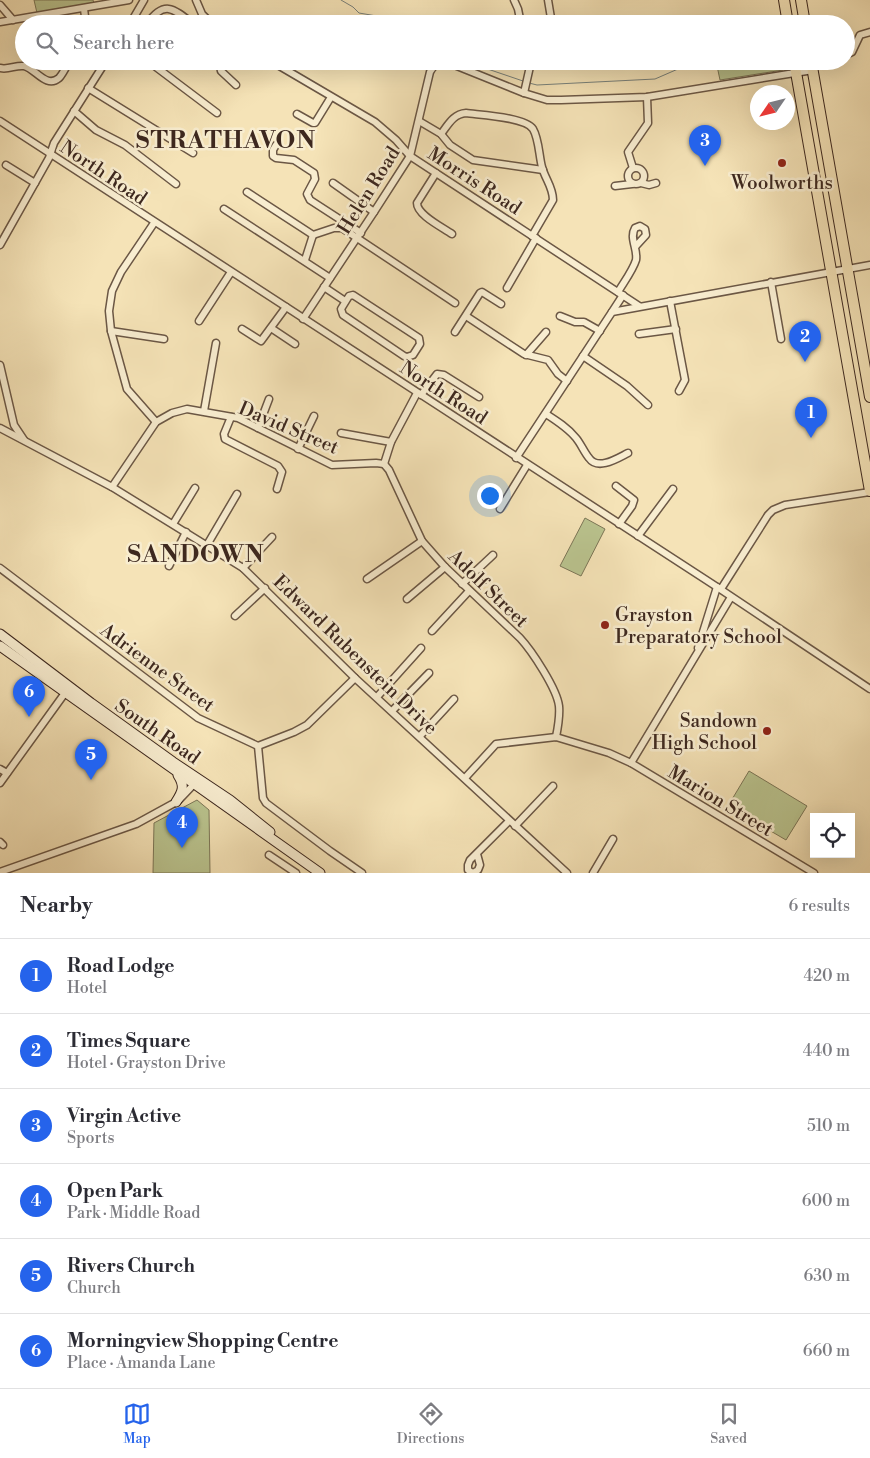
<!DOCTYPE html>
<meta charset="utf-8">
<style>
:root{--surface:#fff;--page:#f7f7f7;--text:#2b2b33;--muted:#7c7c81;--line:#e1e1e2;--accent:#2563eb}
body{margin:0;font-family:"Libre Bodoni",serif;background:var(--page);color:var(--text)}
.controls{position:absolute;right:15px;bottom:15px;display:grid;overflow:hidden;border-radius:0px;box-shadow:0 5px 20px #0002}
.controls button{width:45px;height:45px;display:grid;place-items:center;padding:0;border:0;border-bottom:1px solid var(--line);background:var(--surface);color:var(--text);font:25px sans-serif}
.compass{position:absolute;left:750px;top:85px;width:45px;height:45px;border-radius:50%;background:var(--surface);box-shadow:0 5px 20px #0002;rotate:235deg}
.you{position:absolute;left:489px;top:495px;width:18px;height:18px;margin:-12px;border:4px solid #fff;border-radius:50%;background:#1a73e8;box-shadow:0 0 0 8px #1a73e833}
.badge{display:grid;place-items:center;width:32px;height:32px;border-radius:50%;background:var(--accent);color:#fff;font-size:16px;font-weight:700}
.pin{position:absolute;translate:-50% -41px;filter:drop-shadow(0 1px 2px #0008)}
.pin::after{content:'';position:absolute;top:26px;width:18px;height:15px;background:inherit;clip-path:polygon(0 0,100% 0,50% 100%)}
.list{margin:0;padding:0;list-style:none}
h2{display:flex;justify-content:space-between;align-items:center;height:65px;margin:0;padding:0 20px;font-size:21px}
h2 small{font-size:16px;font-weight:400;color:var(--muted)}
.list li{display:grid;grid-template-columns:32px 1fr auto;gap:15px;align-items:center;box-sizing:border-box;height:75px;padding:0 20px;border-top:1px solid var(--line)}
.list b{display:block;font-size:19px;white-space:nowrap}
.list p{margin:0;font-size:16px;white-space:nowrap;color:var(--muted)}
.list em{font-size:16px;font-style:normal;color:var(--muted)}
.icon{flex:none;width:28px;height:28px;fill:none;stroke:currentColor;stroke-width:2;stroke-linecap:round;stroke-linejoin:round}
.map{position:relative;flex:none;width:870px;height:873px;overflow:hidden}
.search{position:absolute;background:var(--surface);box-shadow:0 5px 20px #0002;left:15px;right:15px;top:15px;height:55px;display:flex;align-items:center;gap:12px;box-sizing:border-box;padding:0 18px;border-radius:28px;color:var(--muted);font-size:19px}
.sheet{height:515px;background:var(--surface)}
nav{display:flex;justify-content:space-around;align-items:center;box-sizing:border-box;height:70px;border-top:1px solid var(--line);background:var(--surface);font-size:14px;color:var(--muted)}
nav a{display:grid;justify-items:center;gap:2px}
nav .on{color:var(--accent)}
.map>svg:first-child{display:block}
.green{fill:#bac48f;stroke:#7c7657}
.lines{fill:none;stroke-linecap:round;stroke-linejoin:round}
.stream{stroke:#78817b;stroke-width:1}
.street-casing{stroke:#6b5745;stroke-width:9}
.secondary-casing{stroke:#3d281f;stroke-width:11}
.primary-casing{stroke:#3d281f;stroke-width:12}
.street{stroke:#f8edd0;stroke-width:6}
.secondary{stroke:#f8edd0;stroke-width:9}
.primary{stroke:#f5e3b7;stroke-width:10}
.poi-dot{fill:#8f2418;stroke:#f8edd0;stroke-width:2}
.labels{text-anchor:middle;stroke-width:5;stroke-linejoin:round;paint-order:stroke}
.street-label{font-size:19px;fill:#3d281f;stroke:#f8edd0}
.poi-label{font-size:19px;fill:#3d281f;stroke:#f8edd0}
.district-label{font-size:24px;font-weight:bold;letter-spacing:1px;fill:#3d281f;stroke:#f8edd0}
</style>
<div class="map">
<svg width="870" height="873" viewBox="0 0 870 873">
<rect width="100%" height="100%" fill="#f5e3b7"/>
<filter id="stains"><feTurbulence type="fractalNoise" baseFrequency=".004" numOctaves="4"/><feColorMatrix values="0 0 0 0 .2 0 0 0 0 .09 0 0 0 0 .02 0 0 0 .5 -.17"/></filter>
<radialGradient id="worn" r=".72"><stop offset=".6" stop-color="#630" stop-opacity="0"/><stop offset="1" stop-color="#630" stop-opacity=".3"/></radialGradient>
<g class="green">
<polygon points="34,0 93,0 94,3 37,13"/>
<polygon points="716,61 788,61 783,70 720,80"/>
<polygon points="585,518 605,529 581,576 560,566"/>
<polygon points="749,771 807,806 786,840 728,806"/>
<polygon points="197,800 209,810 210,873 153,873 154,823"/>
</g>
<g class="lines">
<g class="stream">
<polyline points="341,0 353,7 359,13 406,21 415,24"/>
<polyline points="464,61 523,81"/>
<polyline points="714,63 745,64 752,61"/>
<polyline points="529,83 537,85 655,79 678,69"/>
</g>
<defs>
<g id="street">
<polyline points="196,0 202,14 212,24"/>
<polyline points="514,0 518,9 521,24"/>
<polyline points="548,0 552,24"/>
<polyline points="0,5 13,20"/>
<polyline points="84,9 86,24"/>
<polyline points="0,22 129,0"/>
<polyline points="130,24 144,0"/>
<path d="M147 24C164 0 173 8 193 24"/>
<polyline points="846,55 852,52 860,35 870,32"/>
<polyline points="148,61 217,113"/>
<polyline points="219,61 221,71 236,85"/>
<polyline points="271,61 375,122 396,140 410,156 639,306"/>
<polyline points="535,61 551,61"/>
<path d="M0 68C9 70 15 65 24 66 35 68 46 89 59 78 63 74 66 66 70 61"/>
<polyline points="88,88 193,153"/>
<polyline points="524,93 531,62"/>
<polyline points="74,111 96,130 125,145 176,184"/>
<polyline points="297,114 313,123 315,123 331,97"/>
<polyline points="0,121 717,587 870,689"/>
<polyline points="419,121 441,134 450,145 473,160 543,170"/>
<path d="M441 134C448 125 453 114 466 113 480 115 525 117 533 129 539 139 539 156 542 167 545 179 553 187 553 200L532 236"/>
<polyline points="276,145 273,150 273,156 276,158 294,160 314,173 315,179 307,194 310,200 361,233"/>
<polyline points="6,165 35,183"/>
<circle cx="636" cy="176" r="8"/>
<polyline points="633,168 628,152 648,123 647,97"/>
<path d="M436 173 417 203C417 215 442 227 452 234"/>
<polyline points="333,183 374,212"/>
<polyline points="641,183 649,185 656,183"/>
<polyline points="615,186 632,184"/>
<polyline points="247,192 313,235"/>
<polyline points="224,209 330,278"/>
<polyline points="154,223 121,272 112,291 109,311 111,331 127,389 156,422"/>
<polyline points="313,235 334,228 342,228 455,303"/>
<polyline points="0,245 49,158 54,143 106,61"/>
<polyline points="305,260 313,235"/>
<polyline points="771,282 781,339"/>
<polyline points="324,287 345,301"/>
<polyline points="507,288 536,238"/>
<path d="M618 292C624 282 633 270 636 260 638 249 629 238 635 228L640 226 645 229 646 235 635 247"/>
<polygon points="353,295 419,338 420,344 413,355 407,357 404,356 343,315 341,309 349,296"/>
<polyline points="670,301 685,380 679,391"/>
<polyline points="612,312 623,295"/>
<polyline points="466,316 524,354 548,360 558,374 567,381"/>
<polyline points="560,316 575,322 584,322 600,331"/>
<path d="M303 319 374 212 410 156 430 72C434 65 439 60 447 62L524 93 547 100H561L647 97 813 70"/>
<polyline points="199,321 231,272"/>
<polyline points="271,328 295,344"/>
<polyline points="242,329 261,341 286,307"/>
<polyline points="111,331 164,339"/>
<polyline points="455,332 480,293 482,292 501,304"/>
<polyline points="639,334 676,329"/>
<polyline points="526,355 546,332"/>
<polyline points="583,356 627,386 648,405"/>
<polyline points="0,365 14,425 24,440"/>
<polyline points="421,395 437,374 444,375 479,397"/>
<polyline points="204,411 216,343"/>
<path d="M546 414C557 421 568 428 576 438 581 444 584 452 589 458 598 471 618 458 628 453"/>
<polyline points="231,417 224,434 225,439 278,466 282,472 277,489"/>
<polyline points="0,428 112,487 243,568 355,678 567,873"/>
<polyline points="258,428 269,399"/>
<polyline points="341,433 391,442"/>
<polyline points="298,449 314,416"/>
<polyline points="516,458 612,312 870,265"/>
<path d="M384 464 389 470 422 541 445 567 520 638C532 651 557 689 559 706 560 716 558 727 556 737"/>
<polyline points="616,486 634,500 632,506 619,524"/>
<polyline points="112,487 156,422 172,413 187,409 238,418 332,465 376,463 384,464 391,442 417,393"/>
<polyline points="500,509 527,465"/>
<polyline points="173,524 195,488"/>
<polyline points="638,536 673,489"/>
<polyline points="207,545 237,494"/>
<polyline points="169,566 186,532"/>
<polyline points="0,568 198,718 258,746"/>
<polyline points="243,568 272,537"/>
<polyline points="367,579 422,541"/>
<polyline points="462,584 493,555"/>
<polyline points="721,589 768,515 773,510 785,505 870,492"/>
<polyline points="407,599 445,567"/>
<polyline points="235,616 265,588"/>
<polyline points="432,631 469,591"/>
<polyline points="698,648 717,587"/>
<polyline points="377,697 421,648"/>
<polyline points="392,711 429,673"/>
<polyline points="420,736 454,699"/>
<polyline points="258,746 263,798 266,803 330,851 362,873"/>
<polyline points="258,746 294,732 307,725 355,678"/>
<polyline points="631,763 731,597"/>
<polyline points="0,769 7,773"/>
<polyline points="465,778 496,744 556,737 609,753 631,763 814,873"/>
<polyline points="0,783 65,693"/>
<polyline points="515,826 553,786"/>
<polyline points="0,842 3,845"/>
<polyline points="477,854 480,865 478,870 473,873 468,870 468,865 470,860 509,821"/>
<polyline points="269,855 296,873"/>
<polyline points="0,872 136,824 178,801 196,782"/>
<polyline points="593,873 613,839"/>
</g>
<g id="secondary">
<polyline points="0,634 91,703 173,762 230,800 270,832"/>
<polyline points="0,646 320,873"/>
<path d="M176 802C183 791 185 786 178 775"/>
</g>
<g id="primary">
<polyline points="784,0 788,24"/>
<polyline points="801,0 805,24"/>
<polyline points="794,61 870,491"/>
<polyline points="811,61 870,397"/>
</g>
</defs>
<use href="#street" class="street-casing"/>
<use href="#secondary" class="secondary-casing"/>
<use href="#primary" class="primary-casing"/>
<use href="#street" class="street"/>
<use href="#secondary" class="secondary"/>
<use href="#primary" class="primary"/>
</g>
<g class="poi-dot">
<circle cx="782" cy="163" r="5"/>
<circle cx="605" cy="625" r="5"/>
<circle cx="767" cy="731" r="5"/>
</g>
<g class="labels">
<g class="street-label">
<text transform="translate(104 172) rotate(34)" y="7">North Road</text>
<text transform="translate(475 180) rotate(33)" y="7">Morris Road</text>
<text transform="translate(368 190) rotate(-58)" y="7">Helen Road</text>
<text transform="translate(444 392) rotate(33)" y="7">North Road</text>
<text transform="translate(289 427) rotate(23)" y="7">David Street</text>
<text transform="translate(489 588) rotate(44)" y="7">Adolf Street</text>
<text transform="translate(356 654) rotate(44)" y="7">Edward Rubenstein Drive</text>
<text transform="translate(158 667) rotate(36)" y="7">Adrienne Street</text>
<text transform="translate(158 731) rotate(35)" y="7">South Road</text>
<text transform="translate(721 800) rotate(31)" y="7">Marion Street</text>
</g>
<g class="poi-label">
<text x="782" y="189">Woolworths</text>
<text x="615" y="621" text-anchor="start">Grayston<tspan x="615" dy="22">Preparatory School</tspan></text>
<text x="757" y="727" text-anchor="end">Sandown<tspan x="757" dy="22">High School</tspan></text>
</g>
<g class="district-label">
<text x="226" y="148">STRATHAVON</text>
<text x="196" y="562">SANDOWN</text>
</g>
</g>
<rect width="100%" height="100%" filter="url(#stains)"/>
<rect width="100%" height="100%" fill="url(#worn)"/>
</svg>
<div class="controls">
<button><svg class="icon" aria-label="locate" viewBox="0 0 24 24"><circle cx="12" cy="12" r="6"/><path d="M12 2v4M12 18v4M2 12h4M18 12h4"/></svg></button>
</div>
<svg class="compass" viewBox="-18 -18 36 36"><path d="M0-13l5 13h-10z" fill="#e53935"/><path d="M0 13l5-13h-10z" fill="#7c7c81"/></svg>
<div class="you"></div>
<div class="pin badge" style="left:811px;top:438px">1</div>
<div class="pin badge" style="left:805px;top:362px">2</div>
<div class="pin badge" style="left:705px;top:166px">3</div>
<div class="pin badge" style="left:182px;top:848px">4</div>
<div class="pin badge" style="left:91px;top:780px">5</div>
<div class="pin badge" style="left:29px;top:717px">6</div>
<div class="search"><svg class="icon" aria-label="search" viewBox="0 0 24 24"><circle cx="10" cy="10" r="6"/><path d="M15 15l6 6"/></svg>Search here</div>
</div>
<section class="sheet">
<h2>Nearby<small>6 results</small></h2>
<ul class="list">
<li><span class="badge">1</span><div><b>Road Lodge</b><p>Hotel</p></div><em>420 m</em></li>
<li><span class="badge">2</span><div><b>Times Square</b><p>Hotel · Grayston Drive</p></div><em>440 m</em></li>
<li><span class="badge">3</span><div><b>Virgin Active</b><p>Sports</p></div><em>510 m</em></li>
<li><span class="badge">4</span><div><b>Open Park</b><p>Park · Middle Road</p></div><em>600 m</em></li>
<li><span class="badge">5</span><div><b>Rivers Church</b><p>Church</p></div><em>630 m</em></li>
<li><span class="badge">6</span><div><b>Morningview Shopping Centre</b><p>Place · Amanda Lane</p></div><em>660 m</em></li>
</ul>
</section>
<nav>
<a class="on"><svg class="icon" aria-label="map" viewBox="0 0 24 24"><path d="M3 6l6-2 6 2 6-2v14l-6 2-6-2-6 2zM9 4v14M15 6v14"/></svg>Map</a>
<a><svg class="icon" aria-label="directions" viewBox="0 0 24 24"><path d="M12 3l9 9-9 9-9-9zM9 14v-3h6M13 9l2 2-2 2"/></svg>Directions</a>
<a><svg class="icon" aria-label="saved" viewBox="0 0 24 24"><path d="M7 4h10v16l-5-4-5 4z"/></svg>Saved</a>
</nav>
